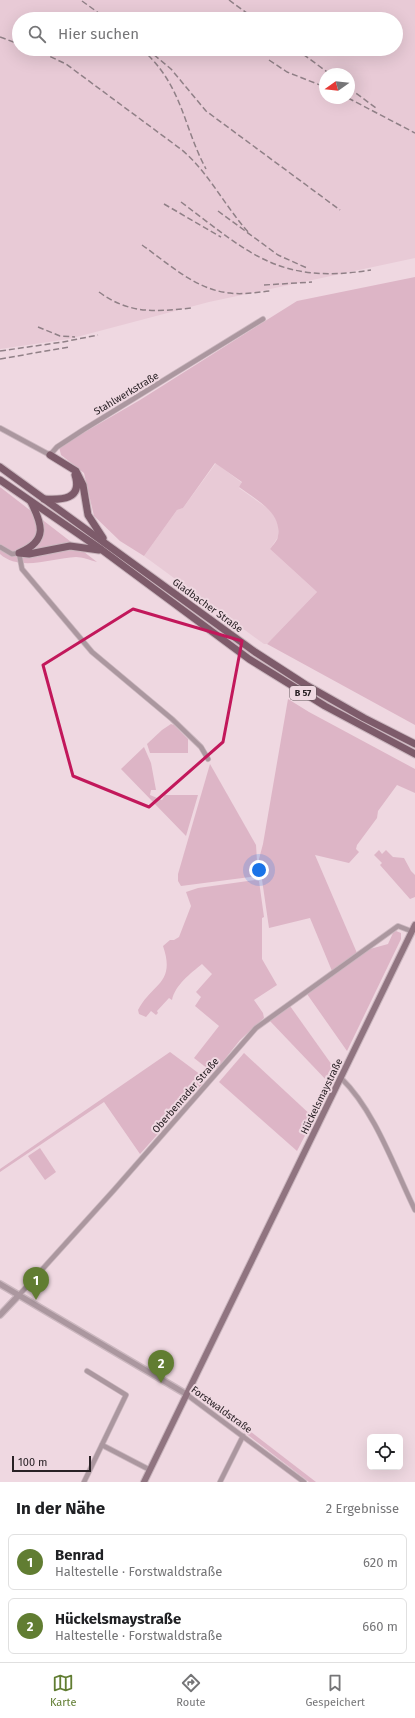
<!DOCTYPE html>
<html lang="de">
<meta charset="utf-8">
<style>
:root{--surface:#fff;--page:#f6f6f6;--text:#202124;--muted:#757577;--line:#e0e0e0;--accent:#617d32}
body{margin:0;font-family:"Fira Sans",sans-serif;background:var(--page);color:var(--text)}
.controls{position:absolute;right:12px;bottom:12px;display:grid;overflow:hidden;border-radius:6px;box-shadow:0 4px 16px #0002}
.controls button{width:36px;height:36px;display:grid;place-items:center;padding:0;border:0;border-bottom:1px solid var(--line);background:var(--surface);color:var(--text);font:20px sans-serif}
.compass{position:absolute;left:319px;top:68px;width:36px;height:36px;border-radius:50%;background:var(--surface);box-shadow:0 4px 16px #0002;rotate:255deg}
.scale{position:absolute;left:12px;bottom:10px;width:79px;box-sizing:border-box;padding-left:4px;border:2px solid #292125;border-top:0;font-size:11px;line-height:14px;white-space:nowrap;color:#292125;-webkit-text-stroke:3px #efd8e1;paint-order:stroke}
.you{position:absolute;left:259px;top:870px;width:14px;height:14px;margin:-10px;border:3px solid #fff;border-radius:50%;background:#1a73e8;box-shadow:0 0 0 6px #1a73e833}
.badge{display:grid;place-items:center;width:26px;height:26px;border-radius:50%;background:var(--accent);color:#fff;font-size:13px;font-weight:700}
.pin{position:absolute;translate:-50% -33px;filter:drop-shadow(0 1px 2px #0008)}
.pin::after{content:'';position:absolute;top:21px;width:14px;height:12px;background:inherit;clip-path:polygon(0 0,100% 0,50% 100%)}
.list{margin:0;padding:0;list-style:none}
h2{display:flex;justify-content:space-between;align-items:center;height:52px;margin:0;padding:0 16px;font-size:17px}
h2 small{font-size:13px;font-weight:400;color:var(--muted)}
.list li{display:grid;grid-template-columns:26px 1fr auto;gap:12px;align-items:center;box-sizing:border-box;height:56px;margin:0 8px 8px;padding:0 8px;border:1px solid var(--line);border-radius:6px}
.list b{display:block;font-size:15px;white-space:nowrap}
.list p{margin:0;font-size:13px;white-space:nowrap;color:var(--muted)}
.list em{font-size:13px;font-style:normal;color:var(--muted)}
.icon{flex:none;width:22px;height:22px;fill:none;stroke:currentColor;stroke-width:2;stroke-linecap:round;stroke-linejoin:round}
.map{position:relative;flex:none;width:415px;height:1482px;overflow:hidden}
.search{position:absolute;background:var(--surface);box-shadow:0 4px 16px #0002;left:12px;right:12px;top:12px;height:44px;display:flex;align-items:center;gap:10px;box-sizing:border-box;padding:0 14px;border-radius:22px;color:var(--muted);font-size:15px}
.sheet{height:180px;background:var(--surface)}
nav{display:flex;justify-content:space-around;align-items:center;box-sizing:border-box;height:56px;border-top:1px solid var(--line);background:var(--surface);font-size:11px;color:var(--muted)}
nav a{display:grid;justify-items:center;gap:2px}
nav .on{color:var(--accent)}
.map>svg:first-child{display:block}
.built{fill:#e8cad6;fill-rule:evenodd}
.green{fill:#ddb5c6}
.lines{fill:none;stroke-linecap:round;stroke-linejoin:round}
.minor-casing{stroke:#cbb7bf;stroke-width:6}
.tertiary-casing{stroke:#cbb7bf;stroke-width:8}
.secondary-casing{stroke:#cbb7bf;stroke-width:8}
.primary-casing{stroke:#cbb7bf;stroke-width:9}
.minor{stroke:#ab979f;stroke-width:4.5}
.tertiary{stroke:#ab979f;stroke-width:5.5}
.secondary{stroke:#907480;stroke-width:6}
.primary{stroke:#7d5b6a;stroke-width:7}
.rail{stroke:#908087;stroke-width:1.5;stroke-dasharray:6 3;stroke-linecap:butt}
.marked{fill:none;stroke:#c2185b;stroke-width:3;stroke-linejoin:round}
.labels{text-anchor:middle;stroke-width:4;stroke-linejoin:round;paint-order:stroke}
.shield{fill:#efd8e1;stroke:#64585d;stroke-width:1}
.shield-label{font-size:9px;font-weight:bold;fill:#292125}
.street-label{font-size:10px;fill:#292125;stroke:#efd8e1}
</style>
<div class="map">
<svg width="415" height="1482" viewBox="0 0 415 1482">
<rect width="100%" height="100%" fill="#efd8e1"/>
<g class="built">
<path d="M0 0H415V258L209 302 69 339 0 349ZM19 19H396V49H19ZM325 74H349V98H325Z"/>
<polygon points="216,463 242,483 239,488 270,510 278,522 278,537 270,549 317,592 267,644 264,644 144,556 177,510 183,508"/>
</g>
<g class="green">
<path d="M415 277V725L267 644 317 592 270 549C273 545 278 540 278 536 282 512 255 499 239 487L242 482 215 463 183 508 177 510 144 556 120 541 94 516 84 473 61 455 59 447 140 400 297 301Z"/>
<path d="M0 487 97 562C90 560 82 557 76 557 52 558 20 572 0 554Z"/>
<polygon points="288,699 309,712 415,769 415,793 397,785 378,811 377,818 357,845 356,849 359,852 349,863 315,855 357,953 332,971 310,918 269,928 259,859 263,844"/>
<polygon points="171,724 174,725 188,739 188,753 150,753 147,744 162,730"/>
<polygon points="144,747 151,763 156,790 151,790 150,795 162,800 165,795 198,795 186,836 121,769"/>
<polygon points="210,764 256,845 258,876 181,886 178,881 178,874"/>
<polygon points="379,850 382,854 386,850 393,857 404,858 411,871 415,875 415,897 410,899 380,865 382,863 374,855"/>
<path d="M255 880 259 881 264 917 262 918V959L277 985 254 1000 263 1013 264 1018 240 1040 217 1069H208L194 1058 219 1026 195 1006 201 997 196 992 212 974 202 964C191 973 175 985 172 1000L169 998 157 1011 158 1013 156 1015 151 1011 146 1017 139 1014 138 1010C152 983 176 984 163 946L170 940H174L179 937 191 906 186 892 198 888Z"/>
<polygon points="396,931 401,933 401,939 347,1051 307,994 370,949 388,944 393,933"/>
<polygon points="290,1006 337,1072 330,1084 269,1020"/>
<polygon points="170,1052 201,1075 205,1081 140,1154 104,1102 0,1172 0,1169"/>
<polygon points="244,1053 314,1118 297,1151 219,1082"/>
<polygon points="40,1148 56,1172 45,1180 28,1156"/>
<polygon points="198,1391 316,1482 309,1482 196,1395"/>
</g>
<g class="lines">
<defs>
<g id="minor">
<polyline points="0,428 50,455 57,447 83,430 263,319"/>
<polyline points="0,547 12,554 19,553 22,569 92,652 172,719 201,747 208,759"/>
<path d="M341 1078C375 1111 394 1167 415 1210"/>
<polyline points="19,1295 114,1190 256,1028 398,926 411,931"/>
<polyline points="186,1394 304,1482"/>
<polyline points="102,1445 150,1470"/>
<polyline points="84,1482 126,1395 87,1371"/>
<polyline points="220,1482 243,1436"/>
</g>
<g id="tertiary">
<polyline points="0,1284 186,1394"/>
<polyline points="0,1315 19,1295"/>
</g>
<polyline id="secondary" points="144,1482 415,925"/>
<g id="primary">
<polyline points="50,455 76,471 83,485 88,515 103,538"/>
<polyline points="0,467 255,652 306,685 364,718 415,744"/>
<polyline points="0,480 102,550 249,659 325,706 415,754"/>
<path d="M44 499C61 500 83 500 75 475"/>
<path d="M21 552C48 540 42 524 31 502"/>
<polyline points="19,553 29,554 70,546 99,550"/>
</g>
</defs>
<use href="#minor" class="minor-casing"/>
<use href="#tertiary" class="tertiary-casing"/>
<use href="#secondary" class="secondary-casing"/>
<use href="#primary" class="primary-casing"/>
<use href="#minor" class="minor"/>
<use href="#tertiary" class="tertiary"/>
<use href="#secondary" class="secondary"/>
<use href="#primary" class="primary"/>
<g class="rail">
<polyline points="229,0 255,19"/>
<polyline points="82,1 107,19"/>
<polyline points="0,37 19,44"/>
<path d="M34 49 66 64 182 150C210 174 225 207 250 234"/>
<polyline points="147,49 171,69 206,111 340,210"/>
<polyline points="296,49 330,74"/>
<path d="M148 55C183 90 184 128 206 169"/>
<polyline points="269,60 287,72 325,87"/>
<polyline points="349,88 376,108"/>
<polyline points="348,98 415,133"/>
<path d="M181 202C249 253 279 285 371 270"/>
<polyline points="164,204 221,237"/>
<polyline points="218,211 278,255 307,268"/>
<path d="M142 245C169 264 196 290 230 293 243 295 257 292 270 291"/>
<polyline points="264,285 312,282"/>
<path d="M99 292C129 314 155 312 191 308"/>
<polyline points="38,327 60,336 75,337"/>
<polyline points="0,351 63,342 98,335"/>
<polyline points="0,359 69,347"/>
</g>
</g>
<path class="marked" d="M133 609 242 641 223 742 149 807 73 776 43 665Z"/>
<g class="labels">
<rect class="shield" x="290" y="686" width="26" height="14" rx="3"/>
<g class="shield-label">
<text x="303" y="696">B 57</text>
</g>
<g class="street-label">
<text transform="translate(126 393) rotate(-31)" y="4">Stahlwerkstraße</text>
<text transform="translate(208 605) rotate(36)" y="4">Gladbacher Straße</text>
<text transform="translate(185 1095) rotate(-49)" y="4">Oberbenrader Straße</text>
<text transform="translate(321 1096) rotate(-64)" y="4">Hückelsmaystraße</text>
<text transform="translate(222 1409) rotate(36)" y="4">Forstwaldstraße</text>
</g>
</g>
</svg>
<div class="controls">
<button><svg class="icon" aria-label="locate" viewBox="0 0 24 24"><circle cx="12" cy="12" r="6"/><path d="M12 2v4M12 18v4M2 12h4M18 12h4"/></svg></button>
</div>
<svg class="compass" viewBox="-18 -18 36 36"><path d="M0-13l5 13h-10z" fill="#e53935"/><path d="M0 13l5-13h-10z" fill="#757577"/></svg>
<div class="scale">100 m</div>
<div class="you"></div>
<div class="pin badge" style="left:36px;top:1300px">1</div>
<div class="pin badge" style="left:161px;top:1383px">2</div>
<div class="search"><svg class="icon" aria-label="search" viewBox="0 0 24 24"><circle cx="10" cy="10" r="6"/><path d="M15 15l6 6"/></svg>Hier suchen</div>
</div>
<section class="sheet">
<h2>In der Nähe<small>2 Ergebnisse</small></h2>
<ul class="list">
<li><span class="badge">1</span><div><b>Benrad</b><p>Haltestelle · Forstwaldstraße</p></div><em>620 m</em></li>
<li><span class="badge">2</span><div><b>Hückelsmaystraße</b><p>Haltestelle · Forstwaldstraße</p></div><em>660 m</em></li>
</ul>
</section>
<nav>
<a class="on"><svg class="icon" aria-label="map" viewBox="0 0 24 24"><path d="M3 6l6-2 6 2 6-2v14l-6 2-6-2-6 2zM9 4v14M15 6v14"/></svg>Karte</a>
<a><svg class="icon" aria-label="directions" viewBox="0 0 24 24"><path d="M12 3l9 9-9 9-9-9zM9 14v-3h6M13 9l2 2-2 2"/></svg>Route</a>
<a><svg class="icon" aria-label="saved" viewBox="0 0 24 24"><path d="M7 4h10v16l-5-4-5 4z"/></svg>Gespeichert</a>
</nav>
